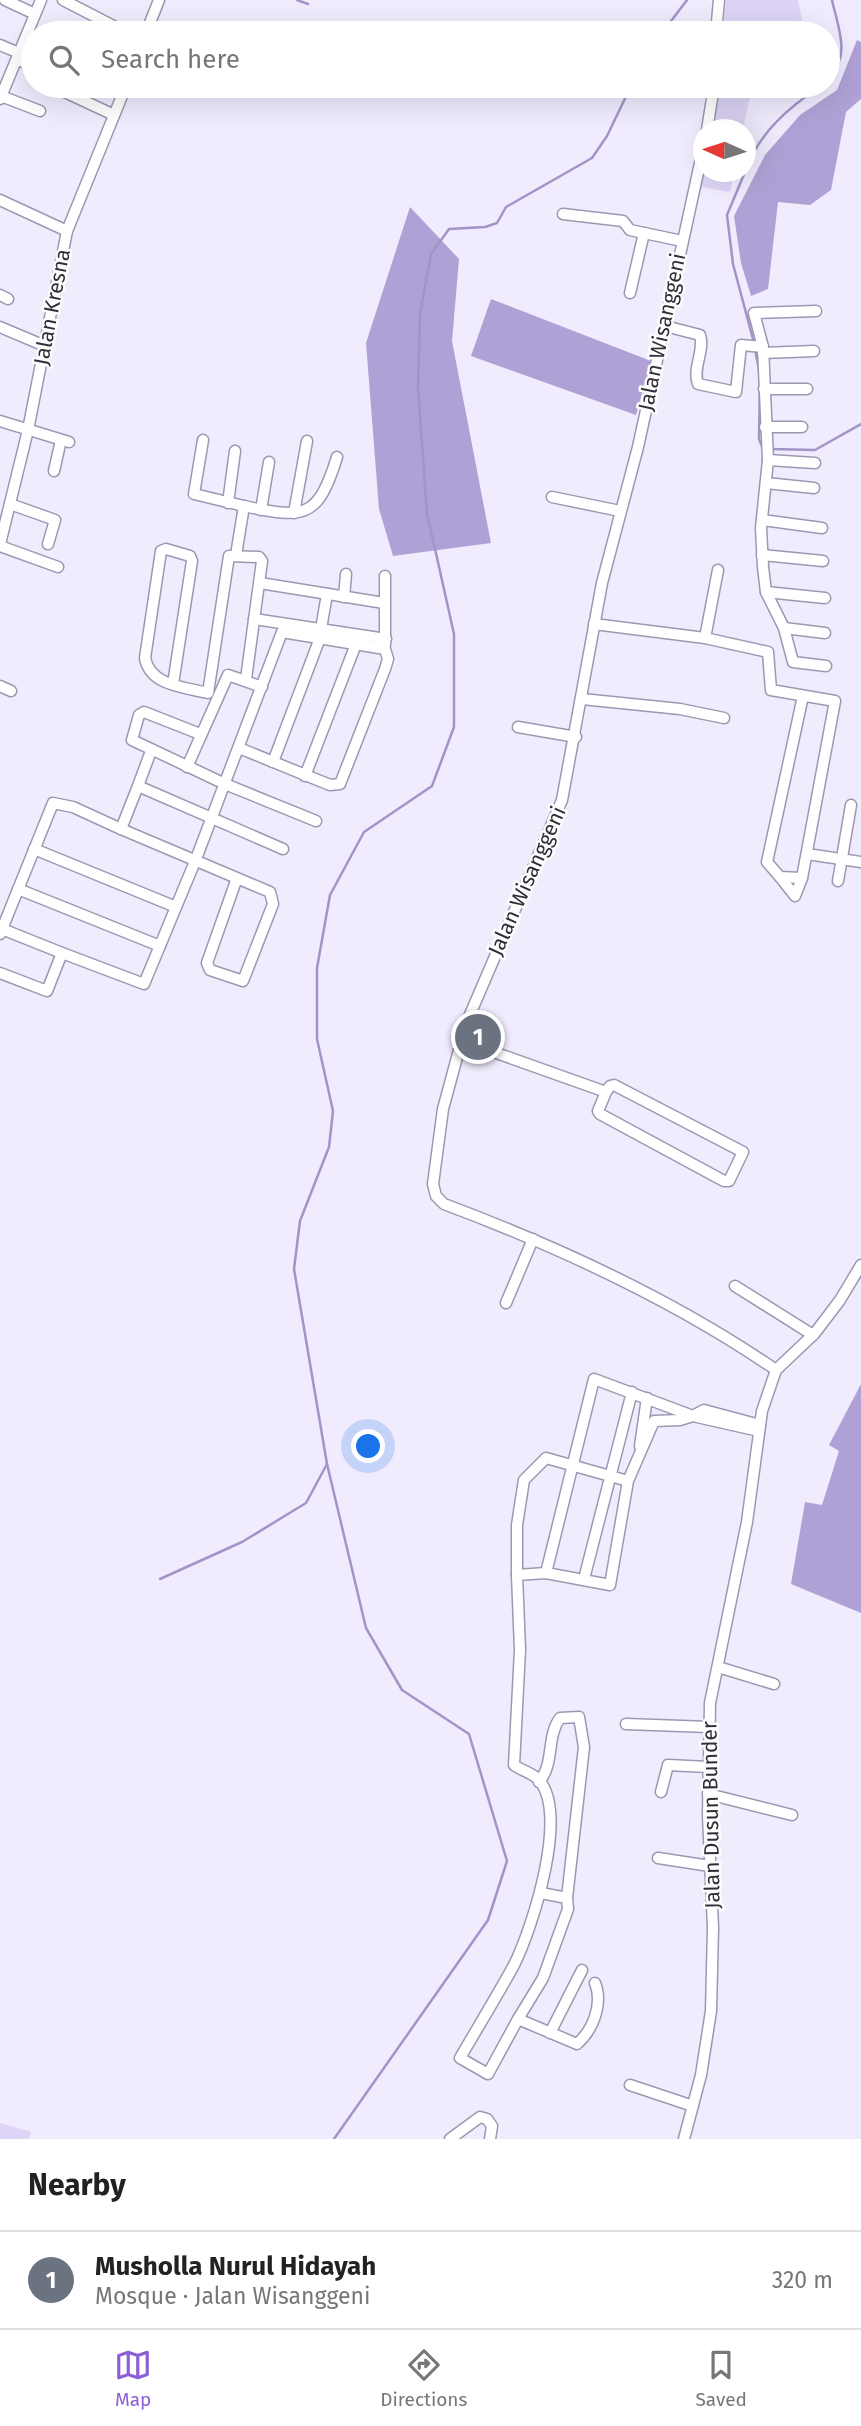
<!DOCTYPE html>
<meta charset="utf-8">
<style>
:root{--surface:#fff;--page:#f2f2f2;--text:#222;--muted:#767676;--line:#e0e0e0;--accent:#8c5fd9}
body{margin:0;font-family:"Fira Sans",sans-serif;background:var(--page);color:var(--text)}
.compass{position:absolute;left:693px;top:119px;width:63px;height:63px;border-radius:50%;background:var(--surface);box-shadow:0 7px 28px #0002;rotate:273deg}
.you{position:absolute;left:369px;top:1447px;width:24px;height:24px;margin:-18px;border:5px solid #fff;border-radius:50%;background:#1a73e8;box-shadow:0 0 0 10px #1a73e833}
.badge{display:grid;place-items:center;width:46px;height:46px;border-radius:50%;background:var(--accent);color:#fff;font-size:23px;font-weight:700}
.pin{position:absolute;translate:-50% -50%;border:4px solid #fff;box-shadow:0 2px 7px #0006}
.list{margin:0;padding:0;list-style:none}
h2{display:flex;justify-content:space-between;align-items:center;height:91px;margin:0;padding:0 28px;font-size:30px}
h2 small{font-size:23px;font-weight:400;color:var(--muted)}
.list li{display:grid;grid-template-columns:46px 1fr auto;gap:21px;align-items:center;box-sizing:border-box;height:98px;padding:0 28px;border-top:2px solid var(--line)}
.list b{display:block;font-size:26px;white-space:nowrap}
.list p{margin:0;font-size:23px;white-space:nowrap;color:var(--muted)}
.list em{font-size:23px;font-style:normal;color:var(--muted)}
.icon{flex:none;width:38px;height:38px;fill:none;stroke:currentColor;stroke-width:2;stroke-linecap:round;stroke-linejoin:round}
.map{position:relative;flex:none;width:861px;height:2139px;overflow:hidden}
.search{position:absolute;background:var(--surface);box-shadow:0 7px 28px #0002;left:21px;right:21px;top:21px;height:77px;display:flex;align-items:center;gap:18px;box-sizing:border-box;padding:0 24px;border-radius:38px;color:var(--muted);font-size:26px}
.sheet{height:189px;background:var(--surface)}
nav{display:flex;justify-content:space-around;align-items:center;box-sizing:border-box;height:98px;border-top:2px solid var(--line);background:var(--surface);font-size:19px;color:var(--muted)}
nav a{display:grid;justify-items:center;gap:4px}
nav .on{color:var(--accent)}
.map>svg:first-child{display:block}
.green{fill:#ddd4f6}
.forest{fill:#afa1d5}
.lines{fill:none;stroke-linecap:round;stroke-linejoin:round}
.stream{stroke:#a394c8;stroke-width:2.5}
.minor-casing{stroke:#9e97b2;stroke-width:13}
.minor{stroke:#fff;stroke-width:10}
.labels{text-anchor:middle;stroke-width:5;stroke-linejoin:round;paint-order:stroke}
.street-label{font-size:21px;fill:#302d38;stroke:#fcfcfc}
</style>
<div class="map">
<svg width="861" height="2139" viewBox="0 0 861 2139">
<rect width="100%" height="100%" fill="#f0ecfe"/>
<g class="green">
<polygon points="726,0 798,0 805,33 723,33"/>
<polygon points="720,86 752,86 743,129 712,130"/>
<polygon points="704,172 734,172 730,192 701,187"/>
<polygon points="0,2123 31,2132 29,2139 0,2139"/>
</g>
<g class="forest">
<polygon points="857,40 861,42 861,99 846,112 831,190 810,205 778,202 768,289 751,296 741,263 734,216 765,155 800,115 837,90"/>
<polygon points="410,207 459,259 452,341 491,543 393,556 379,509 366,343"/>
<polygon points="491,299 651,361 636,415 471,356"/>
<polygon points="861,1384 861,1613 791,1584 805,1502 822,1505 839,1451 829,1445"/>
</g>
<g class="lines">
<g class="stream">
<polyline points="297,0 308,4"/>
<polyline points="662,33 687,0"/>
<path d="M828 81C851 53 839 32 832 0"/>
<path d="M746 169C760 132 789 107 821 86"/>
<polyline points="745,172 727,215 733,264 754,343"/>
<polyline points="755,349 759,370"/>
<polyline points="760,377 759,439 763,449"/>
<polyline points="770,449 815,450 861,424"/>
<polyline points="327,1464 366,1628 402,1690 469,1734 507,1861 488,1920 334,2139"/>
<polyline points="160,1579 242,1542 306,1503 327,1464 294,1269 300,1221 329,1147 333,1111 317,1039 317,968 330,895 364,832 432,786 454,727 454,634 427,513 418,388 420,314 431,254 449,229 485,227 497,223 506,207 592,158 607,136 631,86"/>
</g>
<defs>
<g id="minor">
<polyline points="5,0 35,14"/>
<polyline points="63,0 127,33"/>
<polyline points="146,33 159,0"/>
<polyline points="716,33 719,0"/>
<polyline points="0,45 19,53"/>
<polyline points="17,59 33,67"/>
<polyline points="52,86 114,115"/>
<polyline points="1,96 40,111"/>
<polyline points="0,99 41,0"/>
<polyline points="707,130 714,86"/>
<path d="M704 145 638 447 602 583 562 800 466 1024 443 1109 433 1184 436 1196 444 1204C559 1247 674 1300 776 1370"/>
<polyline points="0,200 67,231"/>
<polyline points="563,214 623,221 630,230 682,241"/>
<polyline points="630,293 644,233"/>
<polyline points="0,295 8,299"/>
<path d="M665 326 700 335C705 351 692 368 698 384L736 392 741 345 763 347 768 460 761 528 763 567 766 592 784 628 793 662 826 666"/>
<polyline points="0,327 45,346"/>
<polyline points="763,347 754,313 816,311"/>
<polyline points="763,353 814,351"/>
<polyline points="764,389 807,389"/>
<polyline points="0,421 69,442"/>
<polyline points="765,427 802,427"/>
<polyline points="203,440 194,494 244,506 236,555"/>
<polyline points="768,460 815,463"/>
<polyline points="54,471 61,440"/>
<polyline points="766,483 814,488"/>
<polyline points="552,497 620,511"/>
<polyline points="228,503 235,451"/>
<polyline points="10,504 55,520 48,544"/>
<path d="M244 506C304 519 318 519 337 457"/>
<polyline points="261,510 269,462"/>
<polyline points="294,513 307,441"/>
<polyline points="762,520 822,528"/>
<polyline points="0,544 28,430 67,231 126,86"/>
<polyline points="0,546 58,567"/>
<polyline points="762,555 823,561"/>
<polyline points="385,576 385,645"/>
<polyline points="260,583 384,603"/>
<polyline points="766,592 825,598"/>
<polyline points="344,597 346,574"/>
<polyline points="254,619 386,639"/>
<polyline points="594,624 705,638 718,570"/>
<polyline points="784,628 825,633"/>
<polyline points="321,629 327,594"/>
<polyline points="705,638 768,652 771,690 835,701 802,878 780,877 767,862 803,696"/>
<path d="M173 684 192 561 190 556 166 549 161 551 145 658C150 686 185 687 208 693L229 556 259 557 262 561 246 679"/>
<polyline points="0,686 11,691"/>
<polyline points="582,699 680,709 724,718"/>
<polyline points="518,727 576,737"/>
<polyline points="200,734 144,712 139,715 132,740 225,784 316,821"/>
<polyline points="273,762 320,638"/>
<polyline points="187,767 228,675 262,687"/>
<polyline points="305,776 356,644"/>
<polyline points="138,786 151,751"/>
<polyline points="121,829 270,892 273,904 243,981 210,970 207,963 237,878"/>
<polyline points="34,849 176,907"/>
<polyline points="807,854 861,862"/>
<polyline points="780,877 795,896 802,878"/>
<polyline points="838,881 851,805"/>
<polyline points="18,889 160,946"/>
<polyline points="2,929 62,953"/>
<polyline points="0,934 53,803 73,807 121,829 138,786 283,849"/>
<polyline points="0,973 47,991 62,953 144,984 196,859 282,632 385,649 388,659 385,669 340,784 330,785 239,748"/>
<polyline points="460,1040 606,1092 598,1111 600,1114 724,1181 729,1181 743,1152 614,1085 610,1086 606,1092"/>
<polyline points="735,1286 813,1335"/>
<polyline points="506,1303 533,1239"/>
<polyline points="640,1446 647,1398"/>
<polyline points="628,1481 546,1458 524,1480 517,1525 517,1575 546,1573 610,1585 628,1481 654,1421 680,1420 693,1416 759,1431"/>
<polyline points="546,1573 594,1379 693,1416 704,1410 760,1425"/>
<path d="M517 1575 520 1650 514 1765C521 1770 531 1773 537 1778 571 1810 532 1929 514 1965 497 1996 478 2027 460 2058L488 2074 518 2019 577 2044C594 2029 603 2003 595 1983"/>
<polyline points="584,1579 632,1392"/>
<polyline points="718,1667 774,1684"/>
<polyline points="626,1724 709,1727"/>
<path d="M539 1782C555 1763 546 1737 560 1718L579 1717 584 1747 567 1898"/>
<polyline points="661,1792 668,1765 708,1767"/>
<polyline points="708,1794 792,1815"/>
<polyline points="658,1858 710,1866"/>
<polyline points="518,2019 543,1978 568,1909 567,1898 541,1893"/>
<polyline points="550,2033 582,1970"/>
<polyline points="630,2085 693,2106"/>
<polyline points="450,2139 480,2117 487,2119 492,2126 490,2139"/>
<polyline points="684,2139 701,2075 711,2011 713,1928 708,1815 710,1703 747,1522 762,1411 776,1370 815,1333 840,1300 861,1265"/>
</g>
</defs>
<use href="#minor" class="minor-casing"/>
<use href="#minor" class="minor"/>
</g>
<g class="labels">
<g class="street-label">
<text transform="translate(52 307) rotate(-79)" y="7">Jalan Kresna</text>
<text transform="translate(662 332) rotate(-78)" y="7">Jalan Wisanggeni</text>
<text transform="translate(527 881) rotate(-66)" y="7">Jalan Wisanggeni</text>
<text transform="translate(711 1815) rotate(-91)" y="7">Jalan Dusun Bunder</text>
</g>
</g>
</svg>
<svg class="compass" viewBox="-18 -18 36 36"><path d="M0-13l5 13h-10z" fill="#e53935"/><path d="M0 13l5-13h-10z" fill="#767676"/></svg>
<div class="you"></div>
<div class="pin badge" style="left:478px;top:1037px;background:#6b7280">1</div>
<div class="search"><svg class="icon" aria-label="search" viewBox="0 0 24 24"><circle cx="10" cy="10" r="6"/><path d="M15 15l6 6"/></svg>Search here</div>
</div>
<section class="sheet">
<h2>Nearby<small></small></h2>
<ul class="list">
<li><span class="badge" style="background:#6b7280">1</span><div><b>Musholla Nurul Hidayah</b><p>Mosque · Jalan Wisanggeni</p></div><em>320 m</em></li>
</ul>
</section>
<nav>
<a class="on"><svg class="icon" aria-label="map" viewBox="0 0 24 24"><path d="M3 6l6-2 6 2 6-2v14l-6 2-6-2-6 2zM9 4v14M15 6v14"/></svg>Map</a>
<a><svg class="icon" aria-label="directions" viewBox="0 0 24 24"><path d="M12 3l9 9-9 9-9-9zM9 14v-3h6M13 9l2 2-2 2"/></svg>Directions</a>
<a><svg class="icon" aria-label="saved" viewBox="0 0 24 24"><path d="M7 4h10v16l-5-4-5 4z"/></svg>Saved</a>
</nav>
